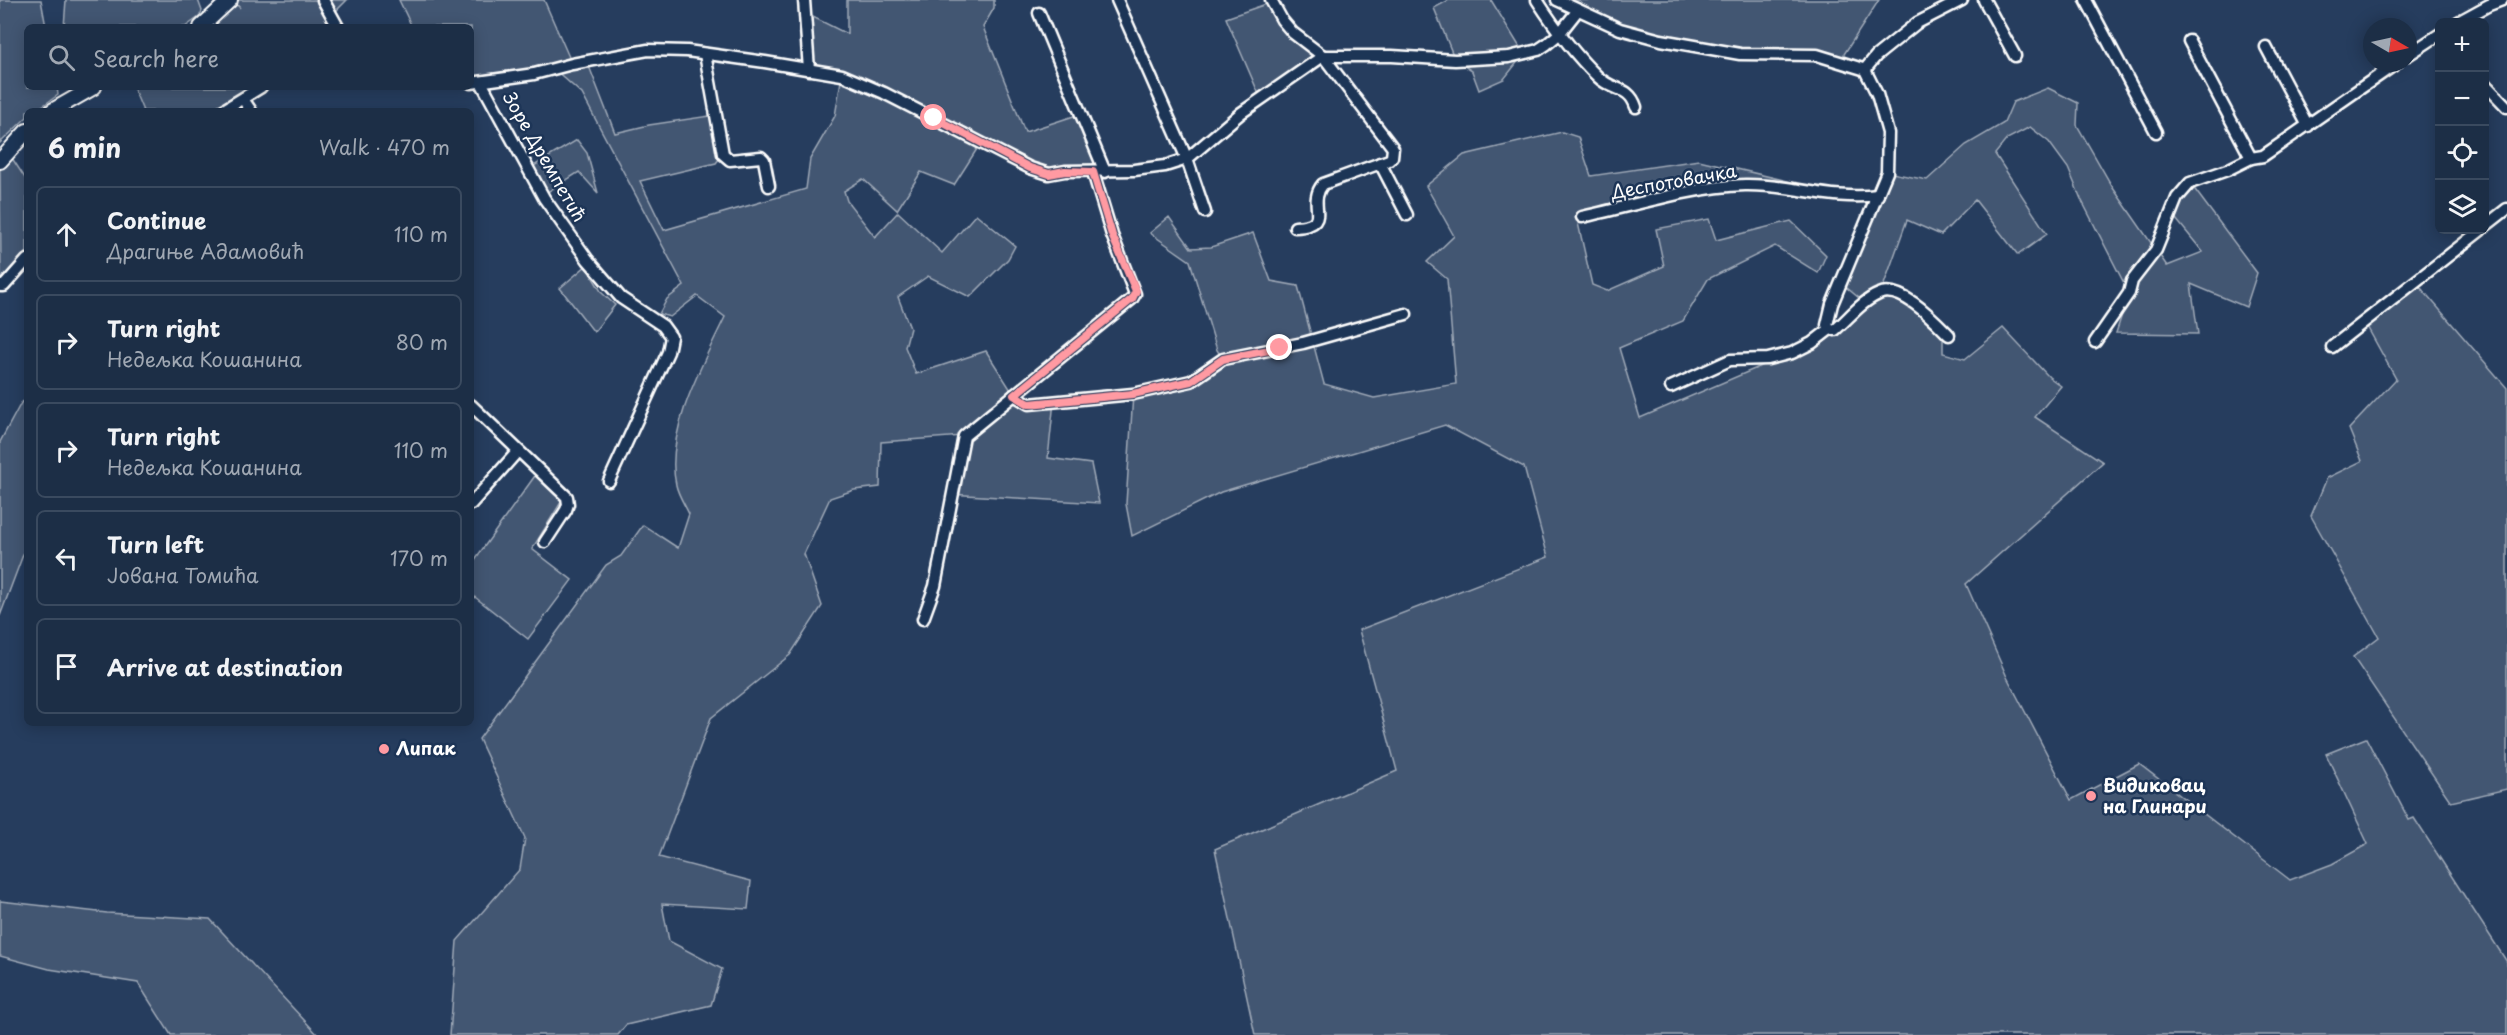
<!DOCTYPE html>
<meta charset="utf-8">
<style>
:root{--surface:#1c2e46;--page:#293a51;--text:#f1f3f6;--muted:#a0a8b3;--line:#3a4a5f}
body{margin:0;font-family:"Playpen Sans",sans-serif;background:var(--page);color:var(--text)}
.controls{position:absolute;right:18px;top:18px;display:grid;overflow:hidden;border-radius:9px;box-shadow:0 3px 15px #0003}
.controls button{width:54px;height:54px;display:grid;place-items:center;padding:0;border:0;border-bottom:2px solid var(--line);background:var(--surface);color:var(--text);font:30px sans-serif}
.compass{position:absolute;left:2363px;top:18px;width:54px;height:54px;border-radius:50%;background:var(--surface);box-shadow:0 3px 15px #0003;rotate:99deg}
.stop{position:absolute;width:18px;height:18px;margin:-14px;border:4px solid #ff9aa2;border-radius:50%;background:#fff}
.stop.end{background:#ff9aa2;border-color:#fff;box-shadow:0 2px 6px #0008}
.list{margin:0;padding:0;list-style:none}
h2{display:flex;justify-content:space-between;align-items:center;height:78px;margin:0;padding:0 24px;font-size:26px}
h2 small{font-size:20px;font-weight:400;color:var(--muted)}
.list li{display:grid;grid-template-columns:39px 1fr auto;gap:18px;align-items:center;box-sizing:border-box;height:96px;margin:0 12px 12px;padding:0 12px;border:2px solid var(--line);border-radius:9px}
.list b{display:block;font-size:22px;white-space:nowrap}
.list p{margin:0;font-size:20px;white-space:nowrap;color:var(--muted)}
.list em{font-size:20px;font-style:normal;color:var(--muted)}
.icon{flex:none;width:33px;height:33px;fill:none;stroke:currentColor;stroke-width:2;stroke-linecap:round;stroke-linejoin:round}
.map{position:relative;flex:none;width:2507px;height:1035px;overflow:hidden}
.search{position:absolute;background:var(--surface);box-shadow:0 3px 15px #0003;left:24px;top:24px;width:450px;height:66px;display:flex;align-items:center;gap:15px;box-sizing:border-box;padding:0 21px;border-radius:9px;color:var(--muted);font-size:22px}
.panel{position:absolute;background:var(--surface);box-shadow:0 3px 15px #0003;left:24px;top:108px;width:450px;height:618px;border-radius:9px}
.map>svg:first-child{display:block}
.green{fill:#425672;stroke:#a0aab8;stroke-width:1.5}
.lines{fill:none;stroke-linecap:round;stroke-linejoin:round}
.minor-casing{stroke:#fff;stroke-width:15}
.tertiary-casing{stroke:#fff;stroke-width:18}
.minor{stroke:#1d3557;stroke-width:10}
.tertiary{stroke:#1d3557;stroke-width:14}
.route{stroke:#ff9aa2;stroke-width:8}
.poi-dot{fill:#ff9aa2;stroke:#1d3557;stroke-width:2}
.labels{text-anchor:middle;stroke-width:5;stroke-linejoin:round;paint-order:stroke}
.street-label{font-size:18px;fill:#fff;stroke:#1d3557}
.poi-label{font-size:18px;font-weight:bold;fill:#fff;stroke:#1d3557;text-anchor:start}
</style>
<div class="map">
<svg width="2507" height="1035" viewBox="0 0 2507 1035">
<rect width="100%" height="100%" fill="#263d5e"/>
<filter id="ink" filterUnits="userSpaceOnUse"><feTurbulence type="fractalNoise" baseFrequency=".0167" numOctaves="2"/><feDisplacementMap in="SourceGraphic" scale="12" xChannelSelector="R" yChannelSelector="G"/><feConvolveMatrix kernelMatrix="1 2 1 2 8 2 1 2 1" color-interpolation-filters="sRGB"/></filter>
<g filter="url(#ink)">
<g class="green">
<polygon points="0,0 41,0 46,27 27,27 27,87 57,87 58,95 35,111 27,111 27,117 0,143"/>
<polygon points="66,0 198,0 202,11 199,17 185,27 64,27"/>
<polygon points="233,0 347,0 332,15 337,27 213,27 236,4 240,8"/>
<path d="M399 0H544L572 64 587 61 615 133 649 125 716 115 723 154 716 163 640 181 664 230 806 189 810 159 835 116 842 75 809 70 805 13 847 34V0H994V8L983 27 1025 132 1080 114 1105 172 1049 174 982 141 954 185 921 172 897 210 863 179 844 191 847 201 875 237 898 212 942 253 976 214 1015 246 1008 259 970 297 928 276 898 297 910 328 905 347 916 374 986 351 1014 395 1023 402 1054 401 1048 458 1091 464 1099 503 949 494 963 436 881 442 880 487 854 490 830 498 804 554 822 606 790 655 711 718 659 857 751 881 748 909 662 904 669 941 722 969 711 1005 626 1025 618 1035H450L457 941 520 869 525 838 479 739 606 565 621 556 643 525 678 548 689 514C685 505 678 495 676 485 664 433 703 363 725 317L697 296 670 317 659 314 667 299 684 286 582 94 553 68 471 83V27H412Z"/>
<polygon points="1449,0 1491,0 1524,54 1504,79 1479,90 1472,71 1455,60 1434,8"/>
<polygon points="1557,0 1879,0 1839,62 1749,54 1661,40"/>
<polygon points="1272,2 1282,20 1323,56 1261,99 1226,18"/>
<polygon points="133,87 261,87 222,111 143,111"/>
<polygon points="2048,88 2078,103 2077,125 2113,188 2167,266 2203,252 2176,219 2177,198 2190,183 2257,273 2246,307 2191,284 2198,334 2116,333 2129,293 2081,199 2068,168 2049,142 2030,127 2007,139 1995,154 2047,234 2018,255 1975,200 1941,235 1907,220 1881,293 1902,296 1943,337 1943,353 1965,359 2003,328 2049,377 2061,386 2035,417 2103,462 1966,584 2007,677 2071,800 2139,764 2290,880 2332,864 2368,844 2326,754 2366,738 2409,820 2414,818 2507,962 2507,1035 1255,1035 1215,849 1397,771 1359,630 1548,557 1524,467 1445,425 1221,492 1132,536 1126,504 1133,394 1191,381 1223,359 1217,350 1190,261 1150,233 1169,217 1191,248 1211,247 1253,233 1271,281 1298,286 1324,384 1374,398 1456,384 1447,279 1427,262 1454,236 1426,186 1464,155 1562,132 1578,137 1591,176 1699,160 1796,183 1703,192 1576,214 1592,285 1607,291 1664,266 1656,229 1709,219 1716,240 1791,221 1826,255 1818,273 1775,246 1708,279 1683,321 1619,348 1640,418 1792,353 1865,303 1841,283 1887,172 1927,180 1966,145 2004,123 2013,102"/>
<polygon points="577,140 587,153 598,193 579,172 546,193 532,167"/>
<polygon points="8,152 27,181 27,252 1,283 0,161"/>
<polygon points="586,266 602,293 615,305 594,332 560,288"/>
<polygon points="2415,281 2507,388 2507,789 2451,802 2353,657 2379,637 2311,516 2327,478 2362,461 2349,429 2396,379 2364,321"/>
<polygon points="27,399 27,544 0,616 0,442 21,403"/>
<polygon points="537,473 563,499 532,549 572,580 528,639 471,594 471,565"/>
<polygon points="0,901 107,913 210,919 318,1035 171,1035 138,983 49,969 0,956"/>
</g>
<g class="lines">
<defs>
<g id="minor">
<polyline points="323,0 338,27"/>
<polyline points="804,0 809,70"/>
<polyline points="1117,0 1187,159 1205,212"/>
<path d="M1271 0 1282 20 1293 33 1323 56 1393 148 1392 157 1389 160 1323 184C1305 205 1335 225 1295 227"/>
<path d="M1537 0C1555 28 1574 54 1598 77 1613 92 1629 85 1636 107"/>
<polyline points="1557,0 1620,29 1661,40 1740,54 1817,55 1866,70"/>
<polyline points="1984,0 2015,56"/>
<polyline points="2086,0 2156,132"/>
<polyline points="1039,13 1105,172"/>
<polyline points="2458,22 2489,5 2502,0"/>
<polyline points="2189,41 2251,158"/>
<polyline points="2266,47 2308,126"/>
<polyline points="705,54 723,154 730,160 761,157 764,160 769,186"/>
<polyline points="2408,55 2440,34"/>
<polyline points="481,82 544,198 588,260 621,298 663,326 671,337 668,352 609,481"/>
<polyline points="471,83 534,74 572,64 648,50 687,51 765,62 842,75 884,93 1030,168 1049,174 1065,171 1134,170 1165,166 1187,159 1241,113 1323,56 1392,56 1455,60 1509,57 1538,50 1547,44 1559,34 1578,10"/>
<polyline points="2484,83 2507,107"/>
<polyline points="243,99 251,111"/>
<polyline points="222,111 261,87"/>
<polyline points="1380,163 1407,215"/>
<path d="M1582 217C1636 205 1691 187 1745 185 1791 184 1831 201 1878 195"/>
<polyline points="2484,227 2507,209"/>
<polyline points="0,286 4,286 27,260"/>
<path d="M1949 335C1935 321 1901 284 1879 294 1862 301 1849 318 1835 330L1830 329 1827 325 1832 304 1887 172 1888 133 1877 94 1866 72 1867 67 1876 56 1917 23 1962 0"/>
<polyline points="2095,342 2129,293 2132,281 2156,250 2177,198 2190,183 2227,170 2251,158 2263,156 2397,63"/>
<polyline points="2332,347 2481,230"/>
<polyline points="1671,387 1730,360 1768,359 1792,353 1812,343 1830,329"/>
<polyline points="1014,395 1029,404 1133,394 1191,381 1223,359 1303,343 1406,314"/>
<polyline points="471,405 567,497 568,504 566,510 545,542"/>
<polyline points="471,504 518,451"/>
<polyline points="923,619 935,586 964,436 1132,299 1135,294 1112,235 1093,172"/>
</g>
<g id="tertiary">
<polyline points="201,27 230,0"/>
<polyline points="52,111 94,87"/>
<polyline points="0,161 27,131"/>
</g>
</defs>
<use href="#minor" class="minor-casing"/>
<use href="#tertiary" class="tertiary-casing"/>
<use href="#minor" class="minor"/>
<use href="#tertiary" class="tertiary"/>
</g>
</g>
<g class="lines" filter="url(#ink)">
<polyline class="route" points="934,118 1030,168 1049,174 1065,171 1093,172 1112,235 1136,291 1132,299 1014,395 1029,404 1133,394 1191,381 1223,359 1280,348"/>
</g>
<g class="poi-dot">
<circle cx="384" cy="749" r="6"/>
<circle cx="2091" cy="796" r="6"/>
</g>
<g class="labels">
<g class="street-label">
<text transform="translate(544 157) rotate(60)" y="6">Зоре Дремпетић</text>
<text transform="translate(1674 182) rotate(-10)" y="6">Деспотовачка</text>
</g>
<g class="poi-label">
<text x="396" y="755">Липак</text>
<text x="2103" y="792">Видиковац<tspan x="2103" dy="21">на Глинари</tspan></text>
</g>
</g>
</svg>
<div class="controls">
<button>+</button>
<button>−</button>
<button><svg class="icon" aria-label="locate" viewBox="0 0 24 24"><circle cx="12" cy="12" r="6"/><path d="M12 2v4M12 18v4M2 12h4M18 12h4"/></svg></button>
<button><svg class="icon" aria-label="layers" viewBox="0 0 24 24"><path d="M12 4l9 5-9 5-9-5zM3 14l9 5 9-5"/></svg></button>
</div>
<svg class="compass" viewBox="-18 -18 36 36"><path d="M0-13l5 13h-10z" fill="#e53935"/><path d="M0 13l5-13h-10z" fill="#a0a8b3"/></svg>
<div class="stop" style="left:934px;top:118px"></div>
<div class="stop end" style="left:1280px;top:348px"></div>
<div class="search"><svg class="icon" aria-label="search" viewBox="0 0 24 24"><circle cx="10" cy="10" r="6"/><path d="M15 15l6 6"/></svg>Search here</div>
<section class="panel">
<h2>6 min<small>Walk · 470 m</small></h2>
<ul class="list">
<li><svg class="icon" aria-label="ahead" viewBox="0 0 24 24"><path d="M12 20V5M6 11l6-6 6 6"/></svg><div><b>Continue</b><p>Драгиње Адамовић</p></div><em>110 m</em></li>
<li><svg class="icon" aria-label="right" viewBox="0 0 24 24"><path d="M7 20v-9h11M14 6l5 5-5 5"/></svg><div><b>Turn right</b><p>Недељка Кошанина</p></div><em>80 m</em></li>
<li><svg class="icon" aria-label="right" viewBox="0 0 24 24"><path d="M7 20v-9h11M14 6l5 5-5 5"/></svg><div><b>Turn right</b><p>Недељка Кошанина</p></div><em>110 m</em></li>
<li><svg class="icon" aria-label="left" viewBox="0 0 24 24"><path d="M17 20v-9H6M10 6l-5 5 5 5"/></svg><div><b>Turn left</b><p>Јована Томића</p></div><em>170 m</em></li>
<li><svg class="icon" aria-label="arrive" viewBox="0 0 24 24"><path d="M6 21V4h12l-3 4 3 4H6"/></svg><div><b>Arrive at destination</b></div></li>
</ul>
</section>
</div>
